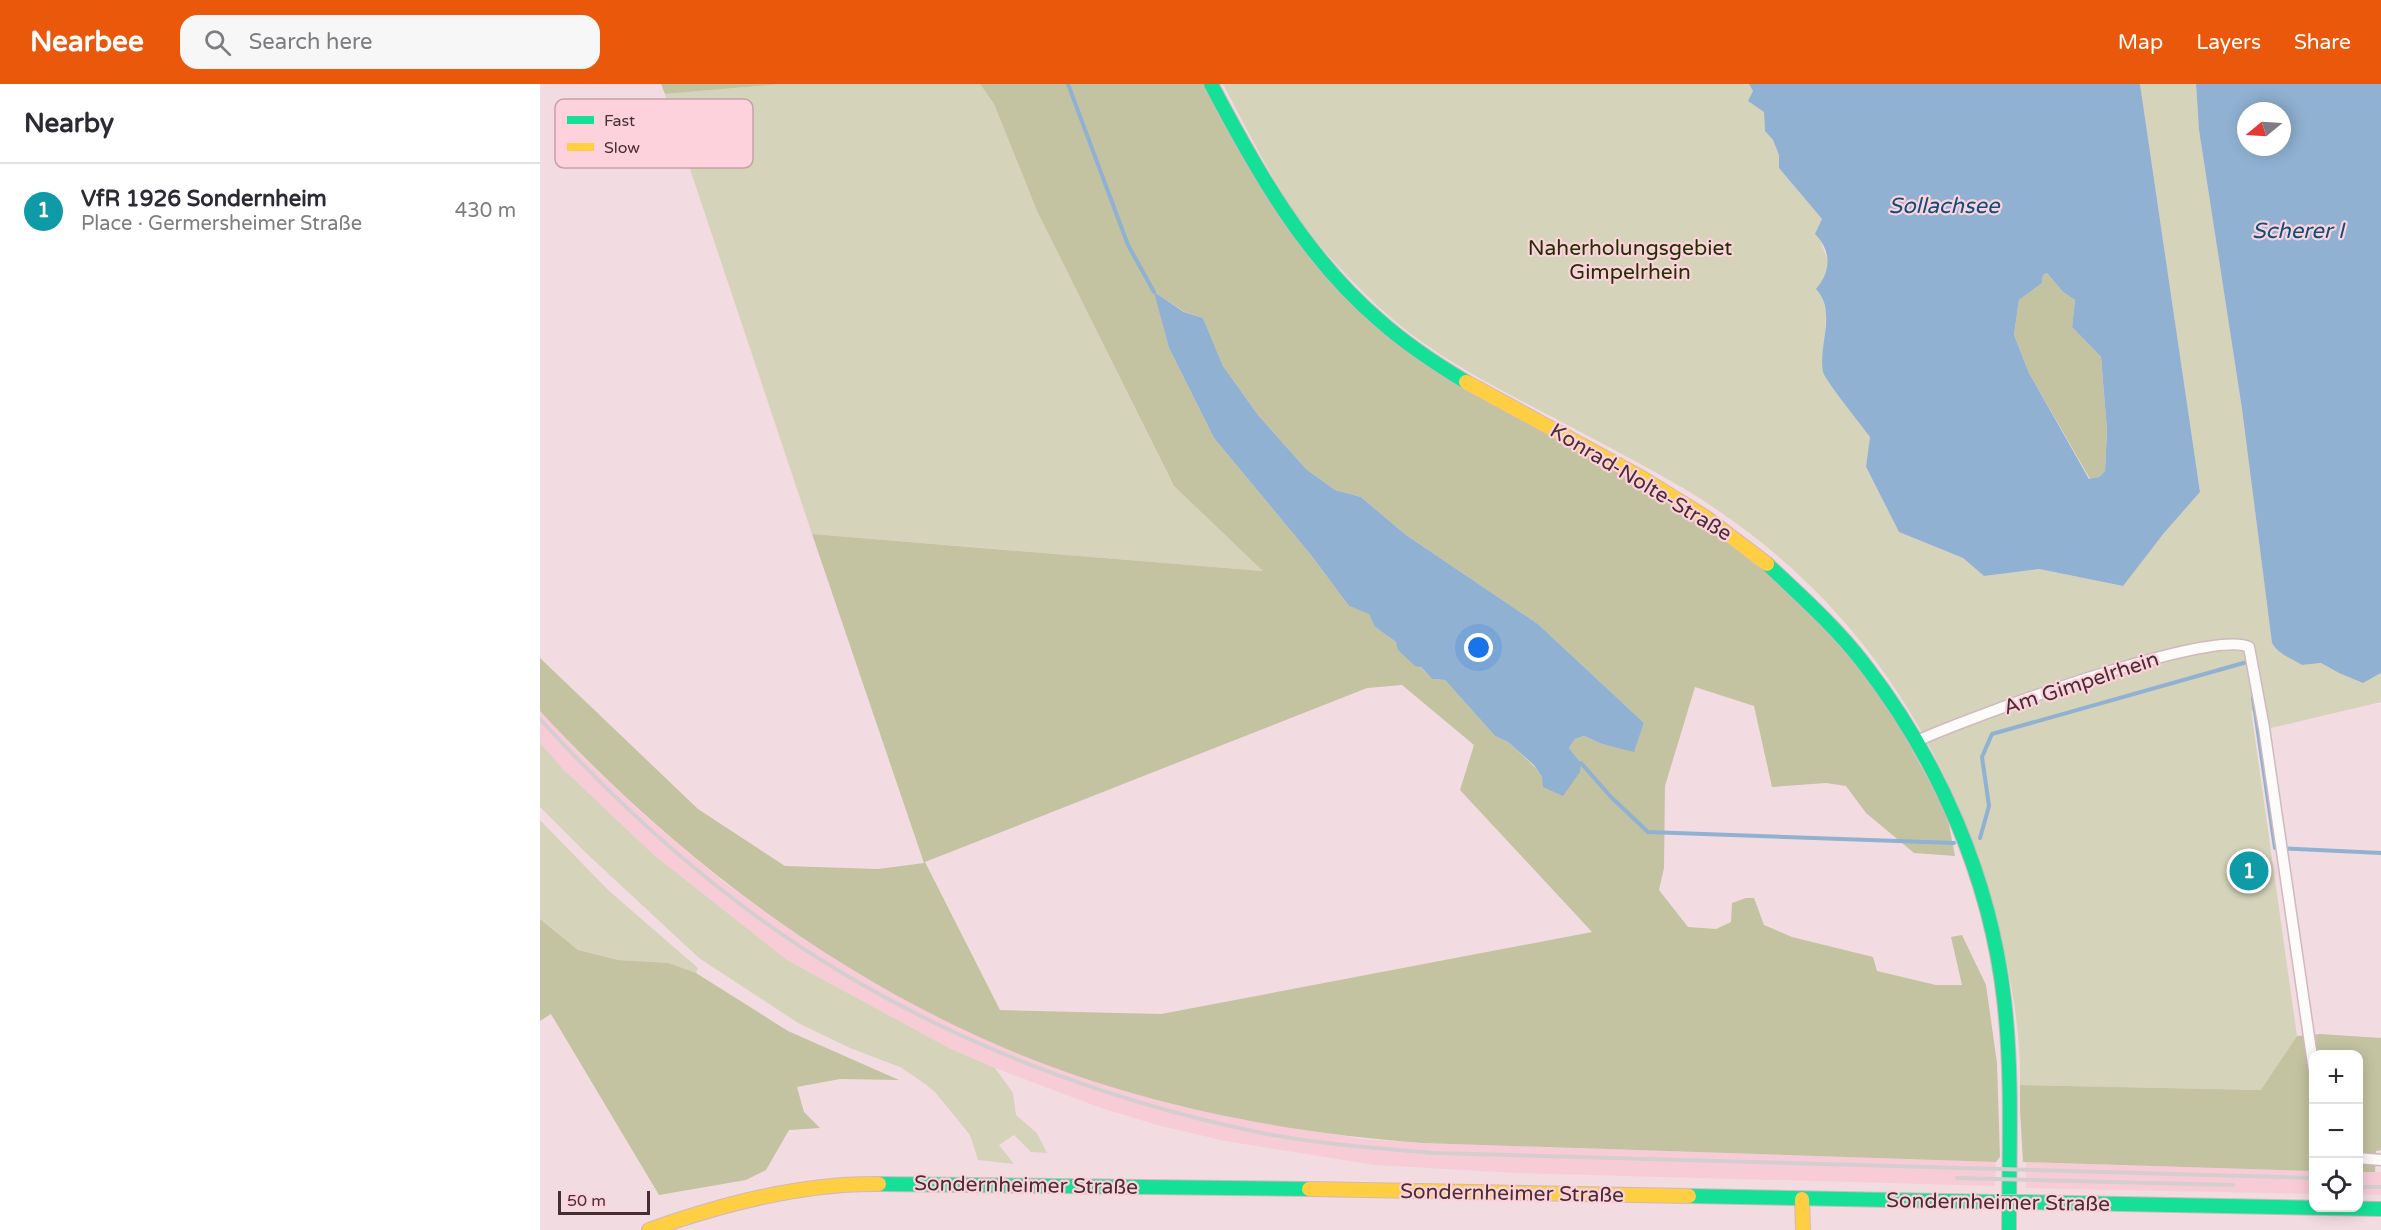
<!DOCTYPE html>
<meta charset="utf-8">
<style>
:root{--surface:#fff;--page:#f7f7f7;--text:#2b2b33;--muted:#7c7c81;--line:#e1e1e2;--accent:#ea580c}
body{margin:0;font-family:"Varela Round",sans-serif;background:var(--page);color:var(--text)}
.controls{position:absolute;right:18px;bottom:18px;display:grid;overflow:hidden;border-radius:12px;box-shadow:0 3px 15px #0003}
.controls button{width:54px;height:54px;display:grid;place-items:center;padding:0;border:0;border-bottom:2px solid var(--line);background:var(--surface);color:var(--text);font:30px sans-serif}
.compass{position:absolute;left:1697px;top:18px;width:54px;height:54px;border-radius:50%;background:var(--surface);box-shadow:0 3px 15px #0003;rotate:252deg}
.scale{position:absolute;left:18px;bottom:15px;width:92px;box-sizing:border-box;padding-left:6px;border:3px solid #482d34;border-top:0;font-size:16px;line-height:21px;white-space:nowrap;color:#482d34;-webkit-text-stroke:4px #fdd2dc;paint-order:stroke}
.you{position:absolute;left:939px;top:564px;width:21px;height:21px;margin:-15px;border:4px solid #fff;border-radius:50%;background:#1a73e8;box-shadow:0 0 0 9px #1a73e833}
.badge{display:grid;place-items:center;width:39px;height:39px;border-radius:50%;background:var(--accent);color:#fff;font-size:20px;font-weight:700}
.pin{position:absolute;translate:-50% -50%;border:3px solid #fff;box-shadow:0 2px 6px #0006}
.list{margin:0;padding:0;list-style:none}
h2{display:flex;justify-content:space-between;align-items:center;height:78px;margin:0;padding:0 24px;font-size:26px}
h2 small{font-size:20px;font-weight:400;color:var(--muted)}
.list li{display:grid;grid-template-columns:39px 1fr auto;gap:18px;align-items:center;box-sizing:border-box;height:96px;padding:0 24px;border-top:2px solid var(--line)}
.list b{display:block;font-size:22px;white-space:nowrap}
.list p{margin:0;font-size:20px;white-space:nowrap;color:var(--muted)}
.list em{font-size:20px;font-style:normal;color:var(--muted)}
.icon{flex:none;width:33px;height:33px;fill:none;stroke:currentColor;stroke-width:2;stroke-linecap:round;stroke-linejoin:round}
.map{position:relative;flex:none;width:1841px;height:1146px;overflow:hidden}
header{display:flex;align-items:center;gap:36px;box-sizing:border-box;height:84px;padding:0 30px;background:var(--accent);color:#fff}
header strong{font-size:28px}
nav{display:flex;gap:33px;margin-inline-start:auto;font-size:21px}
.search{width:420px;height:54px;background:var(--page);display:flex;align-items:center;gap:15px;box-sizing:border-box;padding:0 21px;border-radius:18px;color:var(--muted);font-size:22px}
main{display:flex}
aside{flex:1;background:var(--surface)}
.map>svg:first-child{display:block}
.built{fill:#f8ccd7}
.green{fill:#d5d3ba}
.forest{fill:#c3c3a2;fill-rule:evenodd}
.water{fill:#90b1d2;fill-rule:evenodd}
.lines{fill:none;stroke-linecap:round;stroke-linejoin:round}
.stream{stroke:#90b1d2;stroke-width:4}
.street-casing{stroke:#d0b9be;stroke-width:13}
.fast-casing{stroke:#d0b9be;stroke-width:16}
.slow-casing{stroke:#d0b9be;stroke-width:16}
.street{stroke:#fdfafa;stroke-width:10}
.fast{stroke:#16e098;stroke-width:14}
.slow{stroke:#ffcf43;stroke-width:14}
.rail{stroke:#d5ced0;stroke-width:4}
.fast-bridge-casing{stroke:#d0b9be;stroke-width:16;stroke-linecap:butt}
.fast-bridge{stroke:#16e098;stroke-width:14}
.labels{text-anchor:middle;stroke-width:4.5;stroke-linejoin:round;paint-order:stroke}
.park-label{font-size:21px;fill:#242f00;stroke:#fdd2dc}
.street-label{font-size:21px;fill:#482d34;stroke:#fdd2dc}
.water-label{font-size:22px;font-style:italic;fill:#09507b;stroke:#fdd2dc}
.key{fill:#fdd2dc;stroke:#c7a0aa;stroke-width:1.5}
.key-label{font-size:16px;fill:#482d34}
</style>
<header>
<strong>Nearbee</strong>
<div class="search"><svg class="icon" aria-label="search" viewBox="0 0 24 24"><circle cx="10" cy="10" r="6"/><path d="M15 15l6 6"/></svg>Search here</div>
<nav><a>Map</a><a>Layers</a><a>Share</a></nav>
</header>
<main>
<aside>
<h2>Nearby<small></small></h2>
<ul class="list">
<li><span class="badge" style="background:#0f9aa8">1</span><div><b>VfR 1926 Sondernheim</b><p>Place · Germersheimer Straße</p></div><em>430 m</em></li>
</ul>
</aside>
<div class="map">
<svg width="1841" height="1146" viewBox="0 0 1841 1146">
<rect width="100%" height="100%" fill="#f3dce1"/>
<g class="built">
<polygon points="0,627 41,671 105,732 181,796 251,846 329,896 437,952 493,976 565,1001 699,1035 822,1055 883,1059 1456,1078 1455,1102 975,1089 834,1081 685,1057 617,1041 561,1024 455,984 409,964 247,876 114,771 23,685 0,659"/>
<polygon points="1486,1078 1773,1087 1773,1110 1486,1104"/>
<polygon points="1819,1088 1841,1088 1841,1111 1819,1110"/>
</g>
<g class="green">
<polygon points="241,0 440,0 454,20 497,127 634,402 724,487 272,450 125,10"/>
<path d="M683 0H1209L1224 28 1225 47 1233 56 1239 71V84L1282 135 1280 155 1289 180 1282 212 1286 228 1283 289 1330 353 1326 384 1359 448 1423 474 1444 492 1499 485 1582 502 1624 449 1660 408 1600 0H1656L1659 46 1702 325 1732 559C1740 572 1750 573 1762 581L1781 579 1799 589 1823 599 1841 589V618L1731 644 1711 626 1757 952 1722 1006 1480 1001C1481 935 1467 872 1449 809 1397 635 1300 498 1143 404 1088 372 1032 344 976 314 929 289 881 262 841 225 803 190 767 151 741 107 720 72 702 36 683 0Z"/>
<polygon points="0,659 23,685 114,771 247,876 409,964 455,984 473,1009 476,1031 497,1049 507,1069 491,1068 474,1051 459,1061 474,1080 438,1076 430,1051 395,1008 381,997 360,983 310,964 258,939 159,874 45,768 0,723"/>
<polygon points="0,736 68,806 158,884 156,889 129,879 78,876 38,866 0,835"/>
</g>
<g class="forest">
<polygon points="121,0 241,0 125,10"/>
<path d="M440 0H665L806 214 1148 427 1259 515 1344 614 1407 730 1415 772 1374 769 1326 729 1306 702 1286 699 1232 703 1214 622 1155 603 1125 702 1124 784 1119 806 1148 843 1176 845 1191 838 1192 819 1206 814H1214L1224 841 1252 853 1333 873 1337 887 1396 901H1422L1411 853 1422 851 1446 901 1457 979 1460 1073 1456 1078 883 1059C731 1048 576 1016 437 952 270 875 124 761 0 627V574L158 725 245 782 338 785 384 779 272 450 723 487 634 402 497 127 454 20ZM615 209 645 228 663 234 683 282 718 331 766 385 795 406 821 413 866 451 998 540 1104 639 1094 667 1062 660 1044 652 1035 655 1029 664 1041 679 1002 693 994 682 968 658 955 652 905 596 892 595 856 558 835 543 830 530 809 522 771 471 674 354 629 264ZM862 601 934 661 920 706 1052 848 621 930 460 926 385 778 827 604Z"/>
<polygon points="1507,189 1523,208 1535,216 1532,243 1561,273 1567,347 1565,387 1559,393 1550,395 1489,289 1474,251 1479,216 1502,199 1503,191"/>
<polygon points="0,835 38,866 78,876 129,879 156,889 248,947 359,996 300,995 257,1003 264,1028 280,1044 249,1046 226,1086 206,1096 119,1111 11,930 0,937"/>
<polygon points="1780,950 1841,954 1841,1066 1836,1067 1835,1088 1819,1088 1818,970 1774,970 1773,1087 1483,1078 1480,1026 1480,1001 1721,1006 1757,952"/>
</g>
<g class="water">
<path d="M1209 0H1600L1660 408 1624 449 1583 502 1499 485 1444 492 1423 474 1359 448 1326 383 1330 353C1322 342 1285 296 1283 288 1278 262 1297 227 1276 205 1291 188 1292 167 1275 150L1282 135 1239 84V71L1233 56 1225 47 1224 28 1208 17 1213 7ZM1507 189 1523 208 1535 216 1532 243 1561 273 1567 347 1565 387 1559 393 1549 395 1489 289 1474 251 1479 216 1502 199 1503 191Z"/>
<path d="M1656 0H1841V589L1823 599 1799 589 1781 579 1762 581C1750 573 1740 572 1732 559L1702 325 1659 46ZM1706 27H1742V63H1706Z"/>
<polygon points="614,208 644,228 663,234 683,282 718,331 766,385 795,406 821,413 866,451 998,540 1104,639 1094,668 1062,660 1044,652 1035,655 1029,664 1041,679 1040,688 1023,712 1003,703 1002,693 994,681 968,658 955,652 905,596 892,595 881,583 875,582 858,566 856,558 835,543 829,530 809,522 771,471 674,354 629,264"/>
</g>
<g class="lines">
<g class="stream">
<polyline points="528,0 588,161 614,208"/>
<polyline points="1713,614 1735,764 1841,769"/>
<polyline points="1041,679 1071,713 1108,748 1414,759"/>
<polyline points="1440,754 1449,722 1442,673 1452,650 1707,578 1708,580"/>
</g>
<defs>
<g id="street">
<path d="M1377 657C1425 635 1670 544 1709 563L1724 644 1774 987"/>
<polyline points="1818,1074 1841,1076"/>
</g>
<g id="fast">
<path d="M671 0C716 86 765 173 840 237 866 260 896 280 926 298"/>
<path d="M1227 480C1261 512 1296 543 1325 581 1399 677 1450 794 1464 915 1473 991 1469 1069 1469 1146"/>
<polyline points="339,1100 769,1105"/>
<polyline points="1149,1112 1455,1118"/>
<polyline points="1485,1118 1841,1125"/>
</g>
<g id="slow">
<polyline points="926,298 1102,394 1165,433 1227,480"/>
<polyline points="769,1105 1149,1112"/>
<polyline points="1262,1115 1263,1146"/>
<path d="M109 1146C182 1120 261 1099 339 1100"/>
</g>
</defs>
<use href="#street" class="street-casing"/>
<use href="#fast" class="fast-casing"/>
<use href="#slow" class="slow-casing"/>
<use href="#street" class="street"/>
<use href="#fast" class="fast"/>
<use href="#slow" class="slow"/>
<g class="rail">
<path d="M0 635C79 722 168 803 267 867 403 955 559 1015 717 1048 776 1060 836 1064 895 1069L1774 1094"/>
<polyline points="1417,1094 1693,1101"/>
<polyline points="1818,1103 1841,1103"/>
</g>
<defs>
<polyline id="fast-bridge" points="1455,1118 1485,1118"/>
</defs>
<use href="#fast-bridge" class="fast-bridge-casing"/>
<use href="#fast-bridge" class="fast-bridge"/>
</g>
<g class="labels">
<g class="park-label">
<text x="1090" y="171">Naherholungsgebiet<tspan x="1090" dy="24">Gimpelrhein</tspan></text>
</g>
<g class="street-label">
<text transform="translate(1101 398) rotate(31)" y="7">Konrad-Nolte-Straße</text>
<text transform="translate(1541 599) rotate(-18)" y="7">Am Gimpelrhein</text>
<text transform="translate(486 1101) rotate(1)" y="7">Sondernheimer Straße</text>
<text transform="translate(972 1109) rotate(1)" y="7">Sondernheimer Straße</text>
<text transform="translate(1458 1118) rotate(1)" y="7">Sondernheimer Straße</text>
</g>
<g class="water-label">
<text x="1404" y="129">Sollachsee</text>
<text x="1758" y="154">Scherer I</text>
</g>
</g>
<rect x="15" y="15" width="198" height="69" rx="9" class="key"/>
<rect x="27" y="32" width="27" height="8" fill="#16e098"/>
<rect x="27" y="59" width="27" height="8" fill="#ffcf43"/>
<g class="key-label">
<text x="64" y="42">Fast</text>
<text x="64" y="69">Slow</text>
</g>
</svg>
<div class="controls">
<button>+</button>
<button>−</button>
<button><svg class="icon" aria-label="locate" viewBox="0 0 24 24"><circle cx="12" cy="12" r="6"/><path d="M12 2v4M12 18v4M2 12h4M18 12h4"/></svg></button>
</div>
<svg class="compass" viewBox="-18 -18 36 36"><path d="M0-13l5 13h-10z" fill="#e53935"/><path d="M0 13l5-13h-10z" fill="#7c7c81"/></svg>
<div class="scale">50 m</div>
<div class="you"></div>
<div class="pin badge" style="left:1709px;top:787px;background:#0f9aa8">1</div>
</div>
</main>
